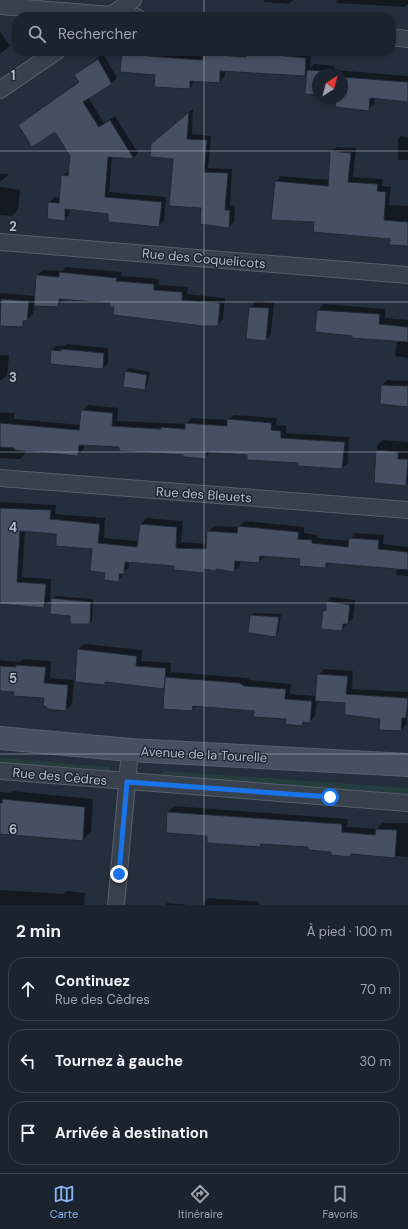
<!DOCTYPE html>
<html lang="fr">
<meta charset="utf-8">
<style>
:root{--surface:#1b232e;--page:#282f3a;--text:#f1f3f6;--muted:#a0a4aa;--line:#39404a;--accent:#8ab4f8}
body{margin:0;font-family:"DM Sans",sans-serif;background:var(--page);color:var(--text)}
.compass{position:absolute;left:312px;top:68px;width:36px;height:36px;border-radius:50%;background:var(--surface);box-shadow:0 2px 6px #0003;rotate:36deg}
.stop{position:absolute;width:12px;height:12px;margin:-9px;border:3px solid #1a73e8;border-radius:50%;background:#fff}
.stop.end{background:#1a73e8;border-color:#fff;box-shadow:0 1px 4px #0008}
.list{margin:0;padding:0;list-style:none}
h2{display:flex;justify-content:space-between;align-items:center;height:52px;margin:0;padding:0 16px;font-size:17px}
h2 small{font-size:13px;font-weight:400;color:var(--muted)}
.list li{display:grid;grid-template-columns:26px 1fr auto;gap:12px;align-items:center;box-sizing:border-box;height:64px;margin:0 8px 8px;padding:0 8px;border:1px solid var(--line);border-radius:16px}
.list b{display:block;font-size:15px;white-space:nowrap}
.list p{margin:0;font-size:13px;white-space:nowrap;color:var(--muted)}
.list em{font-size:13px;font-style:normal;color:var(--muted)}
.icon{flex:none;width:22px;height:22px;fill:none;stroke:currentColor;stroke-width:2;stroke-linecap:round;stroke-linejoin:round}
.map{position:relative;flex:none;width:408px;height:905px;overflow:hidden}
.search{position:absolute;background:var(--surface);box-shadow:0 2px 6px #0003;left:12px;right:12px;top:12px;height:44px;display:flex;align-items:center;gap:10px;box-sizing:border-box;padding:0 14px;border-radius:16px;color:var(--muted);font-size:15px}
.sheet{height:268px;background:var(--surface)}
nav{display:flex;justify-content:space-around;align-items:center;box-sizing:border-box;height:56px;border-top:1px solid var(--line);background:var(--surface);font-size:11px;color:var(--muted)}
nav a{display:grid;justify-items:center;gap:2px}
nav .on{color:var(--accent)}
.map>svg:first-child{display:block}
.green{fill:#263c3f}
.shadow{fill:#0007}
.building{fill:#455162;stroke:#1f2835}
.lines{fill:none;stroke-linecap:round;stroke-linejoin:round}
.minor-casing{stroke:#565f6c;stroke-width:18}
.secondary-casing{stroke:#565f6c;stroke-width:24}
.minor{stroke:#38414e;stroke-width:16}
.secondary{stroke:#465061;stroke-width:22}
.route{stroke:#1a73e8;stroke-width:5}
.grid{fill:none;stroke:#b4bcc9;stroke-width:1;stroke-opacity:0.55}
.labels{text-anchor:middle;stroke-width:3;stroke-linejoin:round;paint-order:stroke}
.street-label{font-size:13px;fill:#b4bcc9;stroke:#1d2633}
.grid-label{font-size:13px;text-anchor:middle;font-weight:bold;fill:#b4bcc9;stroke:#1d2633;stroke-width:3;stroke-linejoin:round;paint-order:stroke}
</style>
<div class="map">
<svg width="408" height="905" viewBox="0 0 408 905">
<rect width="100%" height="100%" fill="#242f3e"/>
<g class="green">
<polygon points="0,758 110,767 109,771 103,774 0,766"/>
<polygon points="164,771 408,788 408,796 161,777 160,775"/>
</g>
<g class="shadow">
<polygon points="264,0 293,0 289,4 264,2"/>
<polygon points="337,0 408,0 408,4 405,7 336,3"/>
<polygon points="0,31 10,46 0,54"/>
<polygon points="123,51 203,54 207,51 311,53 310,68 314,64 335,66 334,70 408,76 408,101 375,98 374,104 368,110 337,98 342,98 342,74 318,74 318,94 308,72 305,75 225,71 225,76 219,82 195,80 190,88 156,74"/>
<polygon points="103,54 117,78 112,83 88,97 104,123 115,116 138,153 133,158 112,156 109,192 166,197 164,220 159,226 109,213 70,208 69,214 64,220 49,202 55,197 60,198 62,176 69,171 71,156 56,131 19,125 79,81 75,75"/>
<polygon points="193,109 192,134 211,136 208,168 232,169 230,205 235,206 234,222 229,227 202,207 174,158 157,139"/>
<polygon points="401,136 408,137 408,160 398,160 398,139"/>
<polygon points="337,147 356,148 353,177 383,179 382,186 391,187 389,205 408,206 408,245 391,239 315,221 273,219 276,181 281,176 329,180 331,152"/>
<polygon points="0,174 9,174 0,182"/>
<polygon points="0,187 20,190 18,210 12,216 0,215"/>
<polygon points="66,267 122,272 121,276 159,279 159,285 188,287 187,294 225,298 223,319 218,325 115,306 111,302 64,299 58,306 34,305 33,314 22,324 0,324 0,293 35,296 37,275 43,270 62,271"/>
<polygon points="256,301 274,303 271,334 266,340 250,307"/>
<polygon points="324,304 385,309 385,318 408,320 408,358 395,356 397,340 354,335 318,310"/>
<polygon points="67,344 108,348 108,363 103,368 52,350 57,346 65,346"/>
<polygon points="0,355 9,355 7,375 2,380 0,380"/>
<polygon points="129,368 150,372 147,386 144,389 126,371"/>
<polygon points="387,380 408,381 408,405 381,403 382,385"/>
<polygon points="88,405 118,408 117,421 186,424 192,418 228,420 234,415 277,418 276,425 286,426 286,433 349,437 348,463 342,468 299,465 300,462 248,454 211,451 205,458 184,454 84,444 84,449 78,455 26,450 25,454 20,459 0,458 0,413 14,413 14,419 81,425 82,411"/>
<polygon points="383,440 408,442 408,482 406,485 375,482 377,446"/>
<polygon points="0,502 56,505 55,514 105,518 104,538 139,541 141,524 146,518 183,521 181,542 207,544 208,532 214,526 238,527 245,521 304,527 304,533 318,535 317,538 349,541 355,533 384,535 383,544 408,547 408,576 396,575 397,568 331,562 326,567 301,558 265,556 259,562 240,560 240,565 234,571 217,568 206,569 204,571 175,565 129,561 129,567 118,581 106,572 93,548 58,533 25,531 22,577 51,579 50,601 44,607 0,603"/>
<polygon points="55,596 93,599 92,621 89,623 71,615 52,599"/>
<polygon points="331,597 355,600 353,618 342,630 324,611 327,608 327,602"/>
<polygon points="254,613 281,614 278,633 275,636 251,616"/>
<polygon points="84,644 142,650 141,661 171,663 170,674 172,672 247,678 250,680 291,684 290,694 316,696 318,675 324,669 353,671 352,689 408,692 407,724 401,730 381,729 382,718 346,702 317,700 315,716 309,722 305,722 302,725 287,718 255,710 196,706 192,710 166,686 164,688 106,681 104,684 78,650"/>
<polygon points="23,659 51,661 50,678 74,680 72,704 66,710 45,697 0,689 0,660 20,662"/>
<polygon points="12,791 93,799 91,831 83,840 0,832 0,792 10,793"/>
<polygon points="174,806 348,819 347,827 377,829 382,823 408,823 408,857 353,853 350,856 309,846 263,843 260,846 209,835 167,832 168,812"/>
<polygon points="0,890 64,894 67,891 85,893 84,905 0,905"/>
<polygon points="208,898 259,902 259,905 202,905"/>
<polygon points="167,903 190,905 165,905"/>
</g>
<g class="building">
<polygon points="122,51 149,51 148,56 202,60 203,54 246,57 246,52 306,58 305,76 220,71 220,83 190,81 190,89 154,87 155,75 120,72"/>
<polygon points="98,59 112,84 83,102 99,127 110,120 134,159 108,157 105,197 162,202 159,227 108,222 108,214 65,209 65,221 47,219 48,202 59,203 61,175 68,176 70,156 55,132 32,147 18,125 79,82 74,75"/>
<polygon points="307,70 329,71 329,74 318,74 318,95 305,94"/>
<polygon points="342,77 408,82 408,102 370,98 369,111 335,107 336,98 342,98"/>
<polygon points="189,112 187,139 207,140 204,172 228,173 225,210 230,210 229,228 200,224 201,208 169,206 173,159 150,157 151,144"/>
<polygon points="330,151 351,153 348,182 378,184 377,191 386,192 384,220 408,222 408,246 389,245 390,239 313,232 314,222 271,220 275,181 328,186"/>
<polygon points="59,272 117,278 116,281 154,284 154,290 182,292 182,300 220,303 218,326 203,326 113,315 114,307 109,307 110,303 59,299 58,307 34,306 36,275 59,277"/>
<polygon points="1,299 29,301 27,321 23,321 23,327 0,326"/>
<polygon points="249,307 269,308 266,341 246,339"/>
<polygon points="317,310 380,314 379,324 408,327 408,342 352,338 352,336 315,332"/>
<polygon points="61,349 104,353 103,369 50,364 51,350 61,351"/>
<polygon points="125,371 147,375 145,390 123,387"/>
<polygon points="381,385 408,386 408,407 380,404"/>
<polygon points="81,410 113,413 112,426 161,429 161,427 185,429 185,423 227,426 227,419 272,423 271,430 281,431 281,438 345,442 342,469 298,466 298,463 247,460 247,455 206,452 206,459 183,457 183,455 119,451 119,447 79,445 78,456 14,450 14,448 0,447 0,423 79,430"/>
<polygon points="376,450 398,452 398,459 408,459 406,486 374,483"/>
<polygon points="0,508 51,510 50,519 100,524 98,543 137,547 140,524 177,527 176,548 206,549 207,531 237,533 238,526 299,532 298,539 312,540 312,543 348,547 349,538 379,540 378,549 408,552 408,570 326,563 326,568 299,566 300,559 260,556 259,563 235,561 234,572 216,569 216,571 204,569 204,573 174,570 174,566 125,562 124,574 119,574 119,582 104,580 105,573 90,571 92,549 56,546 56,534 20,531 17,582 46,584 44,608 0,604"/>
<polygon points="51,598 91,602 90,624 70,624 70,616 50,614"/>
<polygon points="326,601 350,605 348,624 343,624 342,631 321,629 323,610 326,611"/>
<polygon points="250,615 279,617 276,637 248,633"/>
<polygon points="77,649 137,656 136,666 166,668 164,689 105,682 105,685 75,682"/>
<polygon points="16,665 46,667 44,683 68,685 66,711 47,709 47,707 43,706 44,698 13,696 14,692 0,691 0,666 16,667"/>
<polygon points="317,674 348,676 346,694 408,698 406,718 402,718 401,731 379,730 380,719 345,715 345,703 315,701"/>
<polygon points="165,677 240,683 244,686 286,689 285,699 312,701 310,723 303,722 302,726 285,724 286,719 253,717 254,711 193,706 192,711 163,709"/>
<polygon points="2,799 85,807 83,841 0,834 0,803 2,803"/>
<polygon points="167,812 342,824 342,832 375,835 376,829 397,830 395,858 351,854 350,857 331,855 331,852 308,850 308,847 261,844 260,847 207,843 207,836 166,833"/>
</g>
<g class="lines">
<defs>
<g id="minor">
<polyline points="0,6 137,17"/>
<polyline points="108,17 133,0"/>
<polyline points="391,37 408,39"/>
<polyline points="0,90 57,51"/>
<polyline points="0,242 408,275"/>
<polyline points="0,478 408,510"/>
<polyline points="0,771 408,803"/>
<polyline points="116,905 130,750"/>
</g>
<polyline id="secondary" points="0,738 130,750 408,765"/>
</defs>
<use href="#minor" class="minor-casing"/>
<use href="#secondary" class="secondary-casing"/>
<use href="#minor" class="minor"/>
<use href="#secondary" class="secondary"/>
</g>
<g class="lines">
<polyline class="route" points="119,874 127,782 330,797"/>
</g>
<path class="grid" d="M204 0V17M204 51V905M0 151H408M0 302H408M0 452H408M0 603H408M0 754H408"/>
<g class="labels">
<g class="street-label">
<text transform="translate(204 258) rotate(5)" y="5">Rue des Coquelicots</text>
<text transform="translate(204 494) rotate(4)" y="5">Rue des Bleuets</text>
<text transform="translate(204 754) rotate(3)" y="5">Avenue de la Tourelle</text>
<text transform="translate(60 776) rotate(5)" y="5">Rue des Cèdres</text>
</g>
</g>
<g class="grid-label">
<text x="13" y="80">1</text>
<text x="13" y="231">2</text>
<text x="13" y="382">3</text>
<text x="13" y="532">4</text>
<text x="13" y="683">5</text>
<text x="13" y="834">6</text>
</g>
</svg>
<svg class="compass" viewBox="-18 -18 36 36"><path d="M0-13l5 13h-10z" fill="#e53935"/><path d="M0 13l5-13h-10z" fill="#a0a4aa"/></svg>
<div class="stop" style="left:330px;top:797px"></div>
<div class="stop end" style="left:119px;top:874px"></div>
<div class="search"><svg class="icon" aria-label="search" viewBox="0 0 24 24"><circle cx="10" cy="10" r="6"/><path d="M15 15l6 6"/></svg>Rechercher</div>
</div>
<section class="sheet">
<h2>2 min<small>À pied · 100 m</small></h2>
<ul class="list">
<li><svg class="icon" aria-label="ahead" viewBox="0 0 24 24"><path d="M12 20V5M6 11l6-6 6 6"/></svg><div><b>Continuez</b><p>Rue des Cèdres</p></div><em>70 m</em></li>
<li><svg class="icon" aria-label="left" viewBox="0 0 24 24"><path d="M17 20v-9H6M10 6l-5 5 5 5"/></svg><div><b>Tournez à gauche</b></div><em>30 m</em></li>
<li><svg class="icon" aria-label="arrive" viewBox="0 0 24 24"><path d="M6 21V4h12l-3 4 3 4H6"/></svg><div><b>Arrivée à destination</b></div></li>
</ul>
</section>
<nav>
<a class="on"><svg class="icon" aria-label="map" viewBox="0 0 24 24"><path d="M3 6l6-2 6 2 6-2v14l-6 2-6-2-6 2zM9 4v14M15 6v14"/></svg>Carte</a>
<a><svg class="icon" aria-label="directions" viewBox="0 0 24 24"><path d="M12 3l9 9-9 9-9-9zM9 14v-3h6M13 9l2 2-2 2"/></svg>Itinéraire</a>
<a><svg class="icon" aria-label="saved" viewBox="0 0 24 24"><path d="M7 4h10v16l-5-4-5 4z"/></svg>Favoris</a>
</nav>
